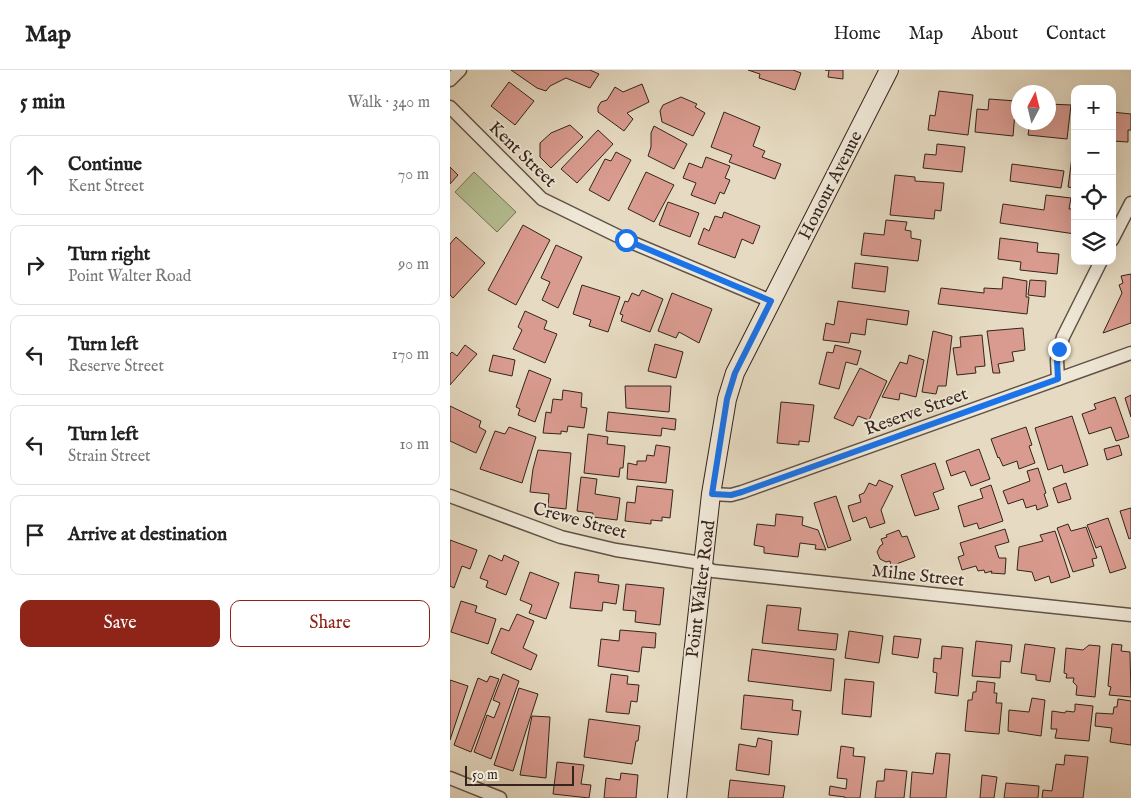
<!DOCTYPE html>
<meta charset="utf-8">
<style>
:root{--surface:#fff;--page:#f2f2f2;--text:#222;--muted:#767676;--line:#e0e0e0;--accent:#8f2418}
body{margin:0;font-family:"IM FELL English",serif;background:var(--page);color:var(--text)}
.controls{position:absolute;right:15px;top:15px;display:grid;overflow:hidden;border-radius:10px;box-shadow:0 5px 20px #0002}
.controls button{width:45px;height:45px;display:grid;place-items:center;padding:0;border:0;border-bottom:1px solid var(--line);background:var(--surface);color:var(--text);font:25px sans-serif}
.compass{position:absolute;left:561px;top:15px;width:45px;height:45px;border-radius:50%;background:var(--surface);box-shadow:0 5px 20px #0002;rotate:7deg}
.scale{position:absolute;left:15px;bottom:12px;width:109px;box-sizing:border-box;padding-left:5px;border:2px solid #34241d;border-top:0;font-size:14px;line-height:18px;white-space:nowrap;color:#34241d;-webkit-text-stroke:4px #efe8d7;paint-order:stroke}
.stop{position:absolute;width:15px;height:15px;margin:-11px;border:4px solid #1a73e8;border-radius:50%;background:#fff}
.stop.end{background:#1a73e8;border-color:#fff;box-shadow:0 1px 5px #0008}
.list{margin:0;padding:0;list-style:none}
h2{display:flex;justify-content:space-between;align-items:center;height:65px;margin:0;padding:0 20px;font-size:21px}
h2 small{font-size:16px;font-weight:400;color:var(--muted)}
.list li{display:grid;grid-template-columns:32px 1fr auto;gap:15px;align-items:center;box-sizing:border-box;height:80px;margin:0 10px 10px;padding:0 10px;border:1px solid var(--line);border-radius:10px}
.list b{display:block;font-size:19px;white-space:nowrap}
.list p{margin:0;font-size:16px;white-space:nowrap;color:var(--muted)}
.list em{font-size:16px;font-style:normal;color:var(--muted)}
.actions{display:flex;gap:10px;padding:15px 20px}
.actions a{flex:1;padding:11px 0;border:1px solid var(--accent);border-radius:10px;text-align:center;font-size:18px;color:var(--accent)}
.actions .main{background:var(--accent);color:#fff}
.icon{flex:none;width:28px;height:28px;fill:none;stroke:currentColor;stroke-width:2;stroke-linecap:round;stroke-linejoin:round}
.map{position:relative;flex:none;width:681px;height:728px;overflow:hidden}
header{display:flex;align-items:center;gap:30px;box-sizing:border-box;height:70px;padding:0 25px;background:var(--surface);border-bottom:1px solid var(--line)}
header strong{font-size:24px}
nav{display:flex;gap:28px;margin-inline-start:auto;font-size:18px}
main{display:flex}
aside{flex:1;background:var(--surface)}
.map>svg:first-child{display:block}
.garden{fill:#b5c093;stroke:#747258}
.building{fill:#d99b8f;stroke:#34241d}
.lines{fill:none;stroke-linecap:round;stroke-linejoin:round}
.street-casing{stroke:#605246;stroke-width:15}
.secondary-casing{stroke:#34241d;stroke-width:20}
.street{stroke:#efe8d7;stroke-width:12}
.secondary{stroke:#efe8d7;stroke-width:18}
.route{stroke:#1a73e8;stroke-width:6}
.labels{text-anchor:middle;stroke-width:4;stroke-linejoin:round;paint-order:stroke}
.street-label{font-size:18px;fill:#34241d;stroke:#efe8d7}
</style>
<header>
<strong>Map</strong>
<nav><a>Home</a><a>Map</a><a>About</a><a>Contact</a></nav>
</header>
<main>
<aside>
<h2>5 min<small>Walk · 340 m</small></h2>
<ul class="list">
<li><svg class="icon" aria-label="ahead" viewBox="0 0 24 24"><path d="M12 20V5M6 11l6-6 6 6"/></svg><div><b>Continue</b><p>Kent Street</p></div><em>70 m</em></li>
<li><svg class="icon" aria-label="right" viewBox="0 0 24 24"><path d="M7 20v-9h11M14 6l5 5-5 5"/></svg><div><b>Turn right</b><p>Point Walter Road</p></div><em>90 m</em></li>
<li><svg class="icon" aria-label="left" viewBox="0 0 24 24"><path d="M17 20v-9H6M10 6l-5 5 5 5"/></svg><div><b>Turn left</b><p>Reserve Street</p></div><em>170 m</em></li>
<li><svg class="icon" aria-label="left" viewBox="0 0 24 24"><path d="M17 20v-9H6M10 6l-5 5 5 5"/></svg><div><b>Turn left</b><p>Strain Street</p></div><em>10 m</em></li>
<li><svg class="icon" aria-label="arrive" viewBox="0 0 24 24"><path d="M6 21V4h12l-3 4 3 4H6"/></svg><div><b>Arrive at destination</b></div></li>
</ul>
<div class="actions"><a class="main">Save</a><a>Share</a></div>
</aside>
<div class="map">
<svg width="681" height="728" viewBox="0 0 681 728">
<rect width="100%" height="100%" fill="#e6dbc2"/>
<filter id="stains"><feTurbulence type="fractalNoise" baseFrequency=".004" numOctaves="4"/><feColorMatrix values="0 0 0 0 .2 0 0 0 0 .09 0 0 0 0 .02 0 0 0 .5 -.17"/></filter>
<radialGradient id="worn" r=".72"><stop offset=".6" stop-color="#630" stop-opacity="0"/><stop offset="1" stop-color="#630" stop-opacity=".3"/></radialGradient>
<polygon class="garden" points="24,102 66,142 47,162 5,122"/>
<g class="building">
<polygon points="61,0 140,0 149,4 140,18 116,8 100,16 96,21 87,18"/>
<polygon points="298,0 343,0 351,3 345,20 309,8 310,4"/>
<polygon points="375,0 393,0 393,9 378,7 379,0"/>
<polygon points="59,12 84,31 65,55 41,36"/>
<polygon points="192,14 199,32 177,43 183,49 174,61 148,42 148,37 151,32 157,30 165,17 173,22"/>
<polygon points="489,21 523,25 518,65 478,60 480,45 485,46"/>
<polygon points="231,27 247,34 245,37 255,43 243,66 212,52 210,41 213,35"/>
<polygon points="539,29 566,31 563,66 525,62 527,39 538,40"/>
<polygon points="598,34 621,35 617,69 578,65 580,52 598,52"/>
<polygon points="274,42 310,57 303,76 315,81 312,87 331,94 325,109 279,92 282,85 261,77"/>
<polygon points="662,42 681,44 681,60 678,60 678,72 662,71"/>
<polygon points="120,55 133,67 101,98 90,87 90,73 101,63"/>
<polygon points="204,56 237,74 224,99 198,86 201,77 201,63"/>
<polygon points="148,60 163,74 127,113 111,99"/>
<polygon points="487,74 515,77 512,102 473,98 475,84 486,85"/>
<polygon points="166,82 181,90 159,131 139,120 155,89 161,91"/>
<polygon points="256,87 280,96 275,108 280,110 274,124 270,122 265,134 241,125 246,113 233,108 239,93 252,98"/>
<polygon points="622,87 625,88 625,118 618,117"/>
<polygon points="562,94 614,101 611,118 560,111"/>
<polygon points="0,97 8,105 0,114"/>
<polygon points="196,102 224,115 204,152 178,139"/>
<polygon points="445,105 465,107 465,111 494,113 491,141 485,140 484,149 440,145"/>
<polygon points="596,125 621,128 619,139 625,139 625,164 550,153 553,134 594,140"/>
<polygon points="218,132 249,143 240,167 209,155"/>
<polygon points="274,142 310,156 303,174 292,169 285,188 248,174 254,158 259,161 265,146 272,148"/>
<polygon points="436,150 457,152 455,160 461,161 461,168 471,170 468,191 411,185 414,163 434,165"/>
<polygon points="73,155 100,170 66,235 38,220"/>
<polygon points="6,167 35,193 3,228 0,225 0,174"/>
<polygon points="550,168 588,173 587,182 609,184 607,204 570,200 571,192 548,189"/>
<polygon points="106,175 132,187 108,238 92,230 100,212 91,208"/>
<polygon points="405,193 438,197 435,222 402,218"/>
<polygon points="681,204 681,253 653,263 672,223 669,215 673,213 671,206"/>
<polygon points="553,207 577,211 576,227 579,227 577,244 488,234 491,218 534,223 534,218 552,219"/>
<polygon points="580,210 596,211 595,227 578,225"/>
<polygon points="132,215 170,227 158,262 139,256 141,250 123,244"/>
<polygon points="192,220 213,229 200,262 171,251 173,245 170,244 175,231 178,232 182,223 189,226"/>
<polygon points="222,223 262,239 249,273 229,262 226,268 208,261"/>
<polygon points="388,231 459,241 457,255 417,249 415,265 401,263 399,273 373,270 376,253 384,255"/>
<polygon points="75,241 97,251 94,259 107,264 95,293 63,279 72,260 68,257"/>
<polygon points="573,258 575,280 562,282 564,291 548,294 550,303 543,303 537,261"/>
<polygon points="483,261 502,266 496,316 488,316 486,324 472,322"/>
<polygon points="532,265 535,296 525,297 526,303 507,305 503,278 511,277 510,267"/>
<polygon points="205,274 233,282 226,308 198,301"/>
<polygon points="15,275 27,284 0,315 0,284 2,282 7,286"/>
<polygon points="385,275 411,281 407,295 396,292 389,319 369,314 377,282 383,283"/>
<polygon points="43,285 65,290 62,306 39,301"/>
<polygon points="459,285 474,290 466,327 450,323 449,330 432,327 450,292 457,294"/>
<polygon points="410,298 437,311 419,350 408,346 403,356 384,348"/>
<polygon points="79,300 101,309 85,352 68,345 70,339 66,337"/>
<polygon points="175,316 221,316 219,342 176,338"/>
<polygon points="113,320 132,323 131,337 137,338 134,358 118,356 117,362 111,361 111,364 93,363 96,342 101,343 103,329 112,330"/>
<polygon points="681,325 681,347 675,328"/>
<polygon points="665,327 679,367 666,371 661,357 639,364 632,344 646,339 644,334"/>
<polygon points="331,332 364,335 359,372 349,371 349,375 327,373"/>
<polygon points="0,336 31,351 29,357 36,361 26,383 0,371"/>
<polygon points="158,342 226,349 225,360 212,358 211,366 156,361"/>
<polygon points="622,346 638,395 614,403 612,395 598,400 585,358"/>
<polygon points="59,357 86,367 72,413 30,399 45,361 55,364"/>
<polygon points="576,357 582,375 579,376 585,393 569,399 567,391 553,396 549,387 548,388 541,369"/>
<polygon points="138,364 158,367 157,374 175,376 173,398 170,398 169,407 134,403"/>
<polygon points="206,375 220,377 216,413 177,409 178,393 187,395 187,391 196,391 197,385 204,386"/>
<polygon points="669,375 672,385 657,390 654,379"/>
<polygon points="529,379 540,409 521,416 515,401 501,406 496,391"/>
<polygon points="88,380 121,383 116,439 98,437 99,424 80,422 83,399"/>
<polygon points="485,393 494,419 483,423 489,439 465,446 451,405"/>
<polygon points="588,398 596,423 594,424 598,436 587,440 586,435 576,438 573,429 558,434 553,421 580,411 577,401"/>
<polygon points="131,407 147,409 145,424 170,428 167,450 143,447 143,443 127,441"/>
<polygon points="429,410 443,416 431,440 435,453 420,458 416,447 403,452 398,436 411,432 409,425 414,423 419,413 426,416"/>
<polygon points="616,413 621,429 608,433 603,418"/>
<polygon points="541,415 553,451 529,459 527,453 514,457 508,436 533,428 530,419"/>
<polygon points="187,416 223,420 220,448 212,447 212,451 201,450 201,454 175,451 177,432 185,433"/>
<polygon points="386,426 401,470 378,478 364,433"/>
<polygon points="681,438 681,468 679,469 670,441"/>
<polygon points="326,444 353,447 352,455 368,460 376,480 365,479 366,475 350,473 348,487 314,483 314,477 304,475 307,454 325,456"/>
<polygon points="658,448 676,498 660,503 651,476 646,478 637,455"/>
<polygon points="618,454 621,461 636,457 647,488 642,489 644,496 623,502 607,458"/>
<polygon points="555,459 559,472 545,476 549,488 556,488 555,504 541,503 542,501 535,503 534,500 528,501 526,496 512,500 508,487 514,485 510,473"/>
<polygon points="449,460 452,467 457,466 465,487 441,496 440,491 436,492 430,489 427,482 430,476 433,474 431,469 437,467 436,465"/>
<polygon points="605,461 620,507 601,513 599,506 585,511 582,502 567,500 569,477 593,471 590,465"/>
<polygon points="0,470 27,480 20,499 12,496 4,518 0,516"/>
<polygon points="39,485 52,491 54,485 69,492 56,525 36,517 38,511 30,508"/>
<polygon points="80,502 109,513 96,549 79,543 82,535 70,530"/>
<polygon points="125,502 149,505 148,512 169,515 166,534 153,532 152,541 120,538"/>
<polygon points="176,514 214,518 210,555 185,552 186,541 173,540"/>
<polygon points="11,531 27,536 25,542 46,549 38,574 1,562"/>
<polygon points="317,535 351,538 348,560 388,564 386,580 312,573"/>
<polygon points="67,544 84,551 73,578 87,585 81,600 41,583 51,558 59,561"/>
<polygon points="170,560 206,563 205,578 192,577 189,602 148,596 151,569 169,571"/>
<polygon points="399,561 433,566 429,593 395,588"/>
<polygon points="444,566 471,569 468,588 442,584"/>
<polygon points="526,571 562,575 560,592 551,591 550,608 522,606"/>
<polygon points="575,574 605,578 600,612 586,610 586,605 571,603"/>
<polygon points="662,574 672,575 671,581 680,582 681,627 659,625 661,617 658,616"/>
<polygon points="639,575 650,576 645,627 626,625 627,616 623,612 624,608 616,608 617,604 614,603 616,578 633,580"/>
<polygon points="492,576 513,578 508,626 485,623 487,603 483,602 484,588 491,589"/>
<polygon points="302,579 384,589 381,621 298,611"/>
<polygon points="53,604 69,611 41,689 24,682 37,645 44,648 50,633 43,630"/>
<polygon points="161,604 178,606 177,614 189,615 187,632 181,631 179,644 156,642"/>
<polygon points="40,606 49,609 21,682 4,675 28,608 37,612"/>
<polygon points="395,609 424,612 421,647 392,644"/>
<polygon points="0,610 18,616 0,670"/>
<polygon points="527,611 545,613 544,623 547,623 546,633 552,633 549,664 515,661 518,630 522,630 523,622 526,622"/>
<polygon points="69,618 88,624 63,701 44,695"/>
<polygon points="294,625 343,630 342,640 351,641 348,665 291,659"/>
<polygon points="582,628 595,630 591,666 558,661 559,640 579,642"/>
<polygon points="668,629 681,631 681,675 660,672 662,658 645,656 646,643 663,644 664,637 667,637"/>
<polygon points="625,634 643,636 639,671 605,668 607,659 601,659 602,641 615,643 616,641 624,642 625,640"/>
<polygon points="82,646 100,647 96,708 70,705"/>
<polygon points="139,649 190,656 188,671 186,671 182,694 134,687"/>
<polygon points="308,668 322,671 319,705 286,700 289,674 306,677"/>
<polygon points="391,676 404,678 403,686 415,687 410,728 395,728 395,727 379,725 380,716 396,719 397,709 387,708"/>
<polygon points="486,683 500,684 496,728 460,728 462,702 483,704"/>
<polygon points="615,685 638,687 633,728 592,728 593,720 602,721 606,694 614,695"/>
<polygon points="107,692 134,695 131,714 141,715 139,728 103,724"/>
<polygon points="435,699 457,701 454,728 425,728 427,711 434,711"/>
<polygon points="171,703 188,705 186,728 154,728 156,708 170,710"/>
<polygon points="532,705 547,707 544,728 530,728"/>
<polygon points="280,710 335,716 333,728 278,728"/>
<polygon points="556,713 589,716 588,728 554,728"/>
</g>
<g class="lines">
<defs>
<g id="street">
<polyline points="0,10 10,0"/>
<polyline points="0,37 92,129 176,170 321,231"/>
<polyline points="662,170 681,133"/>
<polyline points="608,309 607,290 613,267 651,191"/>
<polyline points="261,424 281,425 292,422 681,283"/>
<polyline points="0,426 111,467 166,480 245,492 263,501 681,545"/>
<polyline points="0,708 50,728"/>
</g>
<polyline id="secondary" points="227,728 261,424 277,329 285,303 439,0"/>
</defs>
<use href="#street" class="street-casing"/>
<use href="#secondary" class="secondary-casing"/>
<use href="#street" class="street"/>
<use href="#secondary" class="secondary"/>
</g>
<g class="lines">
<polyline class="route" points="176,170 321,231 285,303 277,329 262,424 281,425 292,422 608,309 607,290 609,279"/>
</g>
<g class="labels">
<g class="street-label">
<text transform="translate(73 84) rotate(44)" y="6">Kent Street</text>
<text transform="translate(380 115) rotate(-63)" y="6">Honour Avenue</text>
<text transform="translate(466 341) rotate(-20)" y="6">Reserve Street</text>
<text transform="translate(130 450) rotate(15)" y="6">Crewe Street</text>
<text transform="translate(468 505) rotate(6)" y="6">Milne Street</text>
<text transform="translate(250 519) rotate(-83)" y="6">Point Walter Road</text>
</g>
</g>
<rect width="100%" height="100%" filter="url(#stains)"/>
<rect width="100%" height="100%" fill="url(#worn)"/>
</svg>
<div class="controls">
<button>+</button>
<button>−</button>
<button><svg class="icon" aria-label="locate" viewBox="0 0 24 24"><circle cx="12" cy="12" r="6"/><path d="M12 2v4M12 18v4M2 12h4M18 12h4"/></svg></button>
<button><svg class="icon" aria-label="layers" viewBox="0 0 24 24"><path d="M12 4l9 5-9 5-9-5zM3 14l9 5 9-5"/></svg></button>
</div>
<svg class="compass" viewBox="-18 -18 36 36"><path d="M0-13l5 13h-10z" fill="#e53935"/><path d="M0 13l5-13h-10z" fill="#767676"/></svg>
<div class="scale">50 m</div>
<div class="stop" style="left:176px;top:170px"></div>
<div class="stop end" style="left:609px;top:279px"></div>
</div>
</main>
